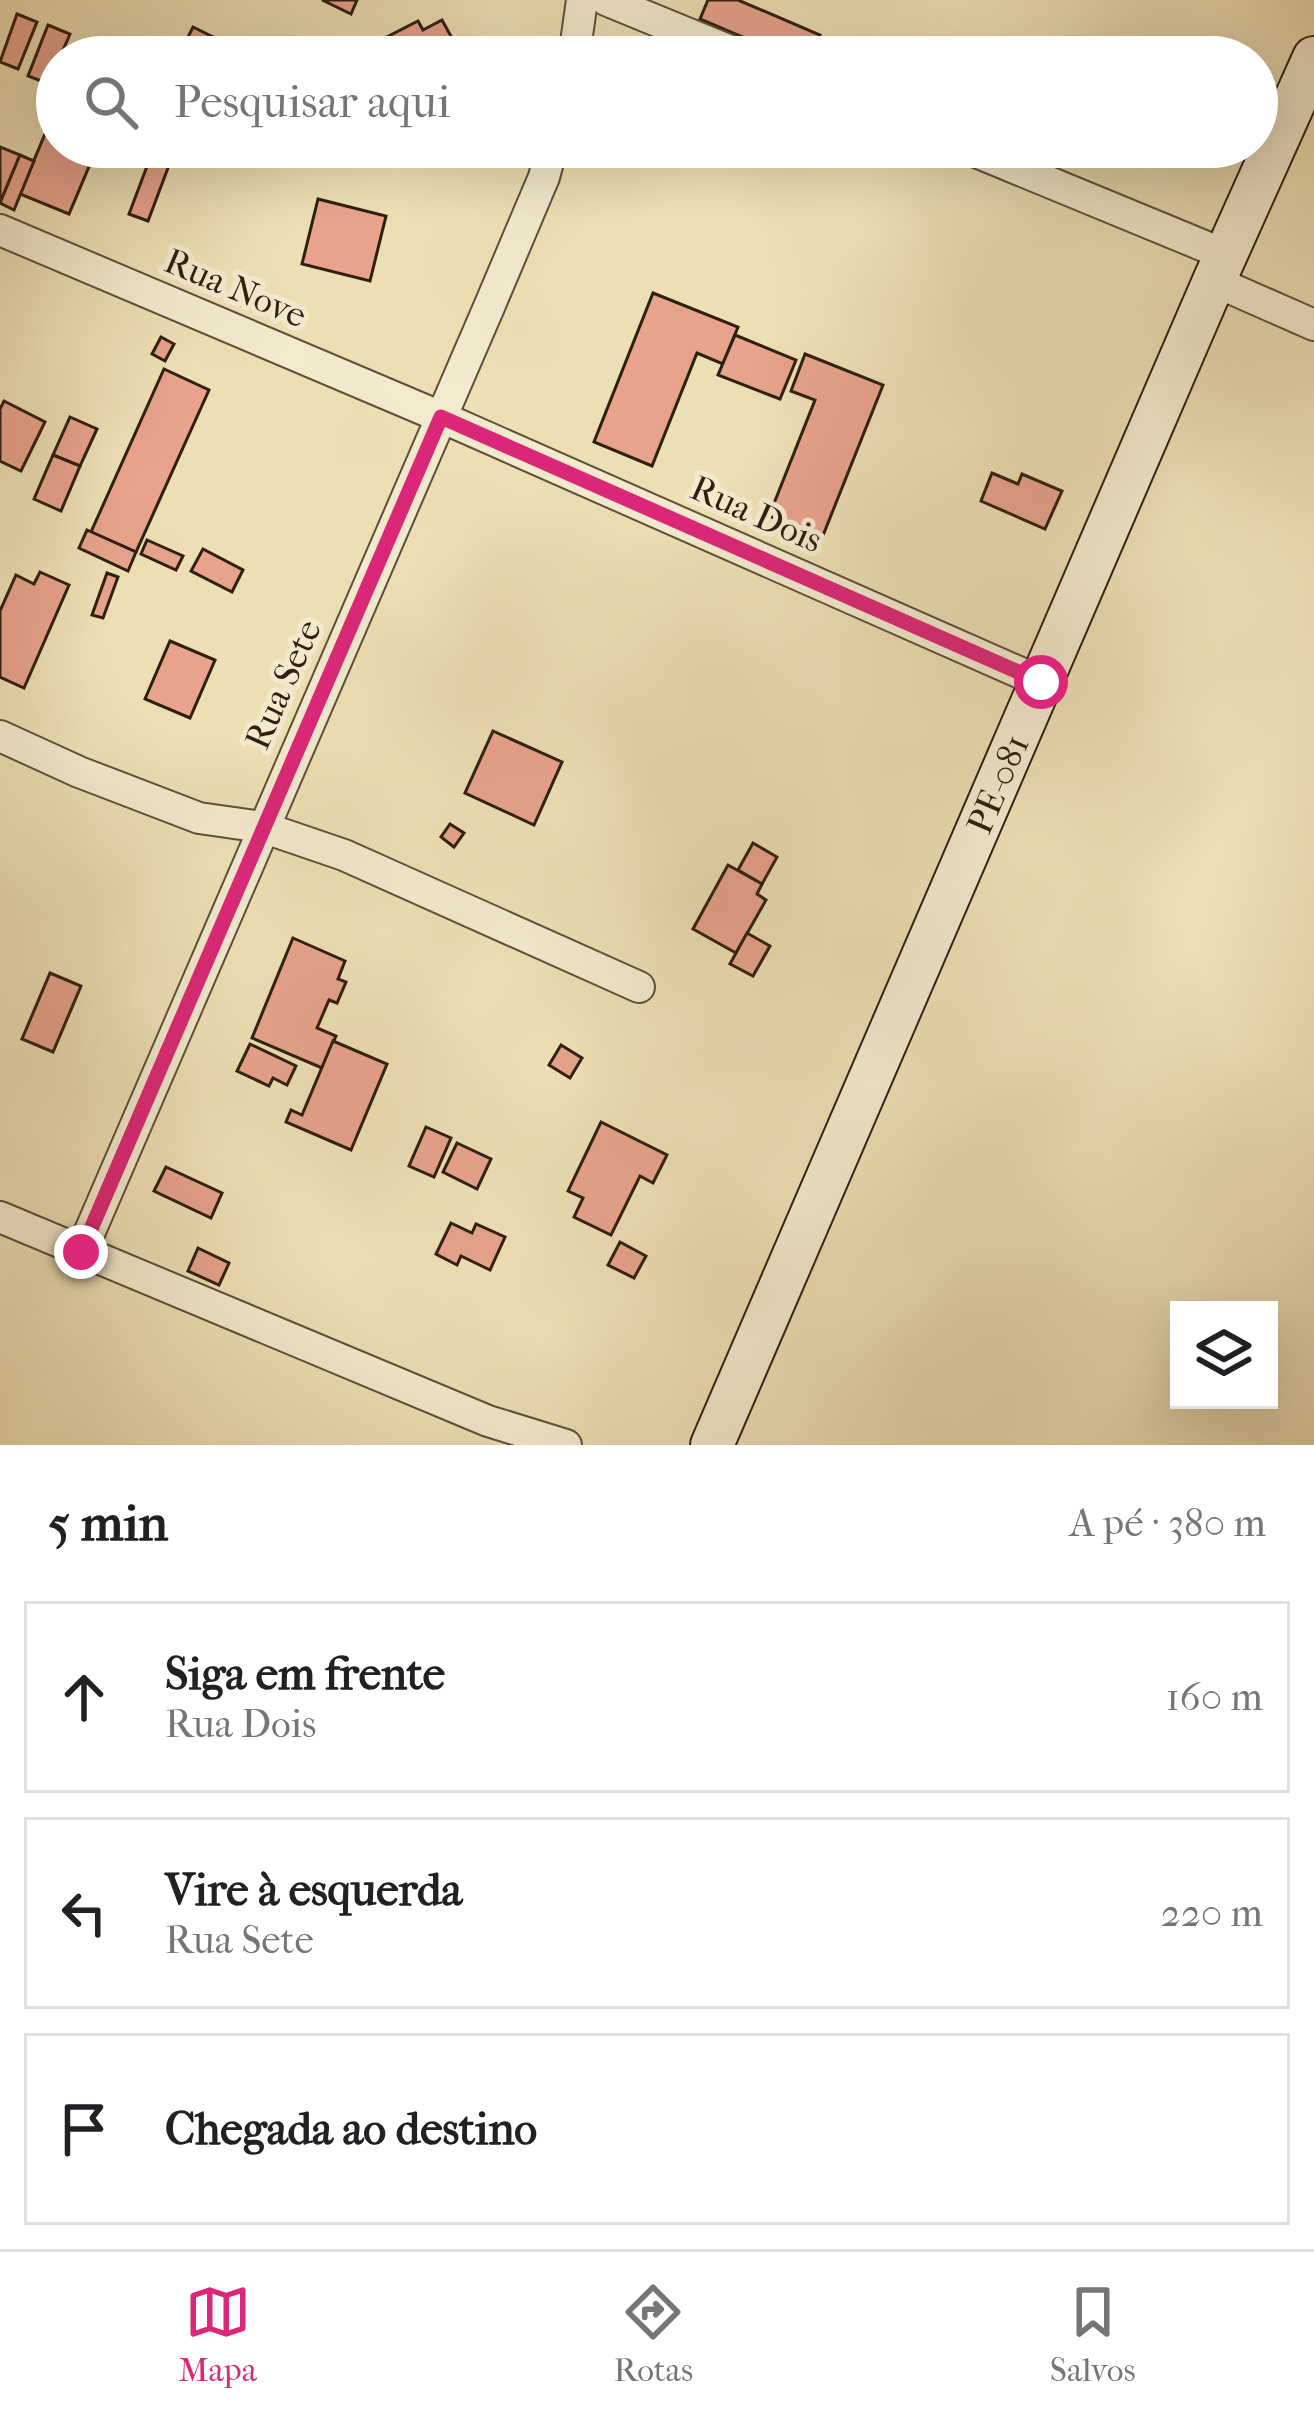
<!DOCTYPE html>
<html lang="pt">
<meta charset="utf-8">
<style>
:root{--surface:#fff;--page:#f6f6f6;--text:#202124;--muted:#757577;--line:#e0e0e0;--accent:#db2777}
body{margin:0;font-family:"IM FELL French Canon",serif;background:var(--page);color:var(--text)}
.controls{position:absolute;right:36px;bottom:36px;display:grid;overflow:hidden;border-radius:0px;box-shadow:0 12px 48px #0002}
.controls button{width:108px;height:108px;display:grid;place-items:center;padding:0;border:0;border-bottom:3px solid var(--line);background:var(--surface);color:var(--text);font:60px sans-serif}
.stop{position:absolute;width:36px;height:36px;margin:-27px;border:9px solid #db2777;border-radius:50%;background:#fff}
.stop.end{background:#db2777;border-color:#fff;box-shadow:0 3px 12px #0008}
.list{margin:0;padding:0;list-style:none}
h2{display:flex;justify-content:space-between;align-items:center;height:156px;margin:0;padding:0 48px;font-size:51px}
h2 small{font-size:39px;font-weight:400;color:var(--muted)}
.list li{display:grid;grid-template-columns:78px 1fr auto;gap:36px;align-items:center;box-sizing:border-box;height:192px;margin:0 24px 24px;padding:0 24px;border:3px solid var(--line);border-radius:0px}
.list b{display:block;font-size:45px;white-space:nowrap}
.list p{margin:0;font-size:39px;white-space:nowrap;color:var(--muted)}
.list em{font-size:39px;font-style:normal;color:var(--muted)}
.icon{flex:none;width:66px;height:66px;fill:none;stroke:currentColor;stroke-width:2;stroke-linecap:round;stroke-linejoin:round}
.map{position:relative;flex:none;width:1314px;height:1445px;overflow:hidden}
.search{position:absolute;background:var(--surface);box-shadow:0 12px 48px #0002;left:36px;right:36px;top:36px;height:132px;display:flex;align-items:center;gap:30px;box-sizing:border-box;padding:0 42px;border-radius:66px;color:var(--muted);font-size:45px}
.sheet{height:804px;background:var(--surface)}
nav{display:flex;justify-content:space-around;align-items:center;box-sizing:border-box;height:168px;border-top:3px solid var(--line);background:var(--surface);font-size:33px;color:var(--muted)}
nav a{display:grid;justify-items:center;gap:6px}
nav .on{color:var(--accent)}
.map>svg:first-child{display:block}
.building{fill:#e7a38c;stroke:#2f1f11;stroke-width:3}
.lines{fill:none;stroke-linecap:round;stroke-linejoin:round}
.street-casing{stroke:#5e4f3a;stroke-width:34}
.secondary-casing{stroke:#2f1f11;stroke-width:46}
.street{stroke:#f3eace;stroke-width:30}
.secondary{stroke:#f3eace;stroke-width:42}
.route{stroke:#db2777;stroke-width:15}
.labels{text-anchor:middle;stroke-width:10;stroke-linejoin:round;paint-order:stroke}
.street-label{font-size:36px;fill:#2f1f11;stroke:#f3eace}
</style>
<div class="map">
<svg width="1314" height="1445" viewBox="0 0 1314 1445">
<rect width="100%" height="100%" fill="#eddfb4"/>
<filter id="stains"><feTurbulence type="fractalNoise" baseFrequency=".00167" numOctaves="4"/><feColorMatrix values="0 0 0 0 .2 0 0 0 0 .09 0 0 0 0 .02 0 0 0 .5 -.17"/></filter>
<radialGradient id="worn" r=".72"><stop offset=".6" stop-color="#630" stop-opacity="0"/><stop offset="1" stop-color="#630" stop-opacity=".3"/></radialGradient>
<g class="building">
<polygon points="322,0 357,0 351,14"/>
<polygon points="708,0 738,0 820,35 811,57 790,57 700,19"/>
<polygon points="17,14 37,22 18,69 0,62"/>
<polygon points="442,20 458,49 442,57 395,57 385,38 418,21 423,30"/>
<polygon points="48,25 70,34 60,57 57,57 57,65 49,84 28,76"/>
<polygon points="193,27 217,39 207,57 178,57"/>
<polygon points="47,129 57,133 57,147 89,147 96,150 69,214 20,194"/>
<polygon points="0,147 20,155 0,203"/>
<polygon points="152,153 171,160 148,221 129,214"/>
<polygon points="20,155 34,161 14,210 0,203"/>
<polygon points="318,199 386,216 370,281 302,264"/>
<polygon points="653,293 738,327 723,364 697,353 652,466 594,442"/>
<polygon points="735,335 796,360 780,399 718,375"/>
<polygon points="161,337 174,344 165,361 152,354"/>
<polygon points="805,354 883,385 822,538 769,516 815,400 791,391"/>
<polygon points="164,369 209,390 136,552 91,532"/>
<polygon points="4,401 45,422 21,471 0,461 0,409"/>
<polygon points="70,417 97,429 80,466 53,455"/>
<polygon points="53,455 80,466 61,511 34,499"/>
<polygon points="992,473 1018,484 1022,474 1062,491 1045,529 981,501"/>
<polygon points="87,530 136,552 128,571 79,548"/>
<polygon points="147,540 183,556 176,570 141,554"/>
<polygon points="203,549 243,570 232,592 191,571"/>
<polygon points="40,572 69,585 24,688 0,677 0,611 16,575 34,584"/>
<polygon points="107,573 118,577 103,618 92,615"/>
<polygon points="170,641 215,660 190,718 145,699"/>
<polygon points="493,731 562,762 534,825 465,793"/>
<polygon points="450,824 464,833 454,847 441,837"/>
<polygon points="753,843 777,857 762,884 738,870"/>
<polygon points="728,865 762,884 757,894 766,900 736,953 693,929"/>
<polygon points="747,933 770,946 753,976 730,964"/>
<polygon points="293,938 345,961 338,979 346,982 337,1003 329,1000 317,1028 336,1036 322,1068 252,1038"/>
<polygon points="50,973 81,986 53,1052 22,1039"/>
<polygon points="333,1041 387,1064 351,1150 286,1122 291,1110 302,1115"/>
<polygon points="250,1044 296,1066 287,1085 273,1078 269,1086 237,1071"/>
<polygon points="561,1045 582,1058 570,1078 549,1065"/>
<polygon points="601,1122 667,1155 653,1183 640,1176 611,1235 574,1217 583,1198 568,1191"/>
<polygon points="426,1127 451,1138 434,1177 409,1166"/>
<polygon points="457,1143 491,1159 477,1189 443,1172"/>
<polygon points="166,1167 222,1193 211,1218 154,1191"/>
<polygon points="451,1223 472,1233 476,1224 505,1237 490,1270 461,1256 457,1265 436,1254"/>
<polygon points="620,1242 646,1256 634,1278 608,1265"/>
<polygon points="198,1248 229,1263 219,1285 188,1271"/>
</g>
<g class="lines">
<defs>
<g id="street">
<polyline points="606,0 745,57"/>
<polyline points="574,57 582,0"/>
<polyline points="964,147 1226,255"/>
<polyline points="0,230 441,417 1041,682"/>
<polyline points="1214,281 1314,325"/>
<polyline points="0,736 79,772 199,818 262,827 344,855 639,987"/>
<polyline points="0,1217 488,1421 566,1445"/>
<polyline points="81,1252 489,307 544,177 552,147"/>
</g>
<g id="secondary">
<path id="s1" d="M712 1445 1214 281 1314 58"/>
</g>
</defs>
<use href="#street" class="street-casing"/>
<use href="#secondary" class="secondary-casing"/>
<use href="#street" class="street"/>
<use href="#secondary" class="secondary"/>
</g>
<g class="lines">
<polyline class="route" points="81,1252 441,417 1041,682"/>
</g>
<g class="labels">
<g class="street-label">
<text transform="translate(236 287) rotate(23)" y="13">Rua Nove</text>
<text transform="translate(757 513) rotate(24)" y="13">Rua Dois</text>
<text transform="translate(282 684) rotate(-66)" y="13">Rua Sete</text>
<text dy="13" stroke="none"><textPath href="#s1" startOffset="720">PE-081</textPath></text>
</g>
</g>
<rect width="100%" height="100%" filter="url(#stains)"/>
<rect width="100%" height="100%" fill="url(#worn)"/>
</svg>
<div class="controls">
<button><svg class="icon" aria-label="layers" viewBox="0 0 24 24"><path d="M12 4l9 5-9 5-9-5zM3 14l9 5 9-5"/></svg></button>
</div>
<div class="stop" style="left:1041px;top:682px"></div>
<div class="stop end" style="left:81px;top:1252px"></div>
<div class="search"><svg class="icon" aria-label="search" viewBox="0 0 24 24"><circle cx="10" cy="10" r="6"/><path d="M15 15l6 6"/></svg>Pesquisar aqui</div>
</div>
<section class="sheet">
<h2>5 min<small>A pé · 380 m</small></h2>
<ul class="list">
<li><svg class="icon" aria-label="ahead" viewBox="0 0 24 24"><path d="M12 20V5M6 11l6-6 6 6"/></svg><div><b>Siga em frente</b><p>Rua Dois</p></div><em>160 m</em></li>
<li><svg class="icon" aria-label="left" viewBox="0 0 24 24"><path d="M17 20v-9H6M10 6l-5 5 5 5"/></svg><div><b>Vire à esquerda</b><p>Rua Sete</p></div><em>220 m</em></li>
<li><svg class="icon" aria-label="arrive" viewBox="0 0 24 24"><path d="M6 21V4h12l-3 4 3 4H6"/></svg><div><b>Chegada ao destino</b></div></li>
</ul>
</section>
<nav>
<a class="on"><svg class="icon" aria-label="map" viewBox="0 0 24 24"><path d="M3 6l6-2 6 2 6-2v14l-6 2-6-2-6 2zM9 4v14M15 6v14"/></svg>Mapa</a>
<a><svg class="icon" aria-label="directions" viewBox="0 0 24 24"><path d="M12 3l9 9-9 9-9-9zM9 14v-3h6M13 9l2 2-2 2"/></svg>Rotas</a>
<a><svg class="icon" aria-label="saved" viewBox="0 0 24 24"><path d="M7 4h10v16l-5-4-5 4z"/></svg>Salvos</a>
</nav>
